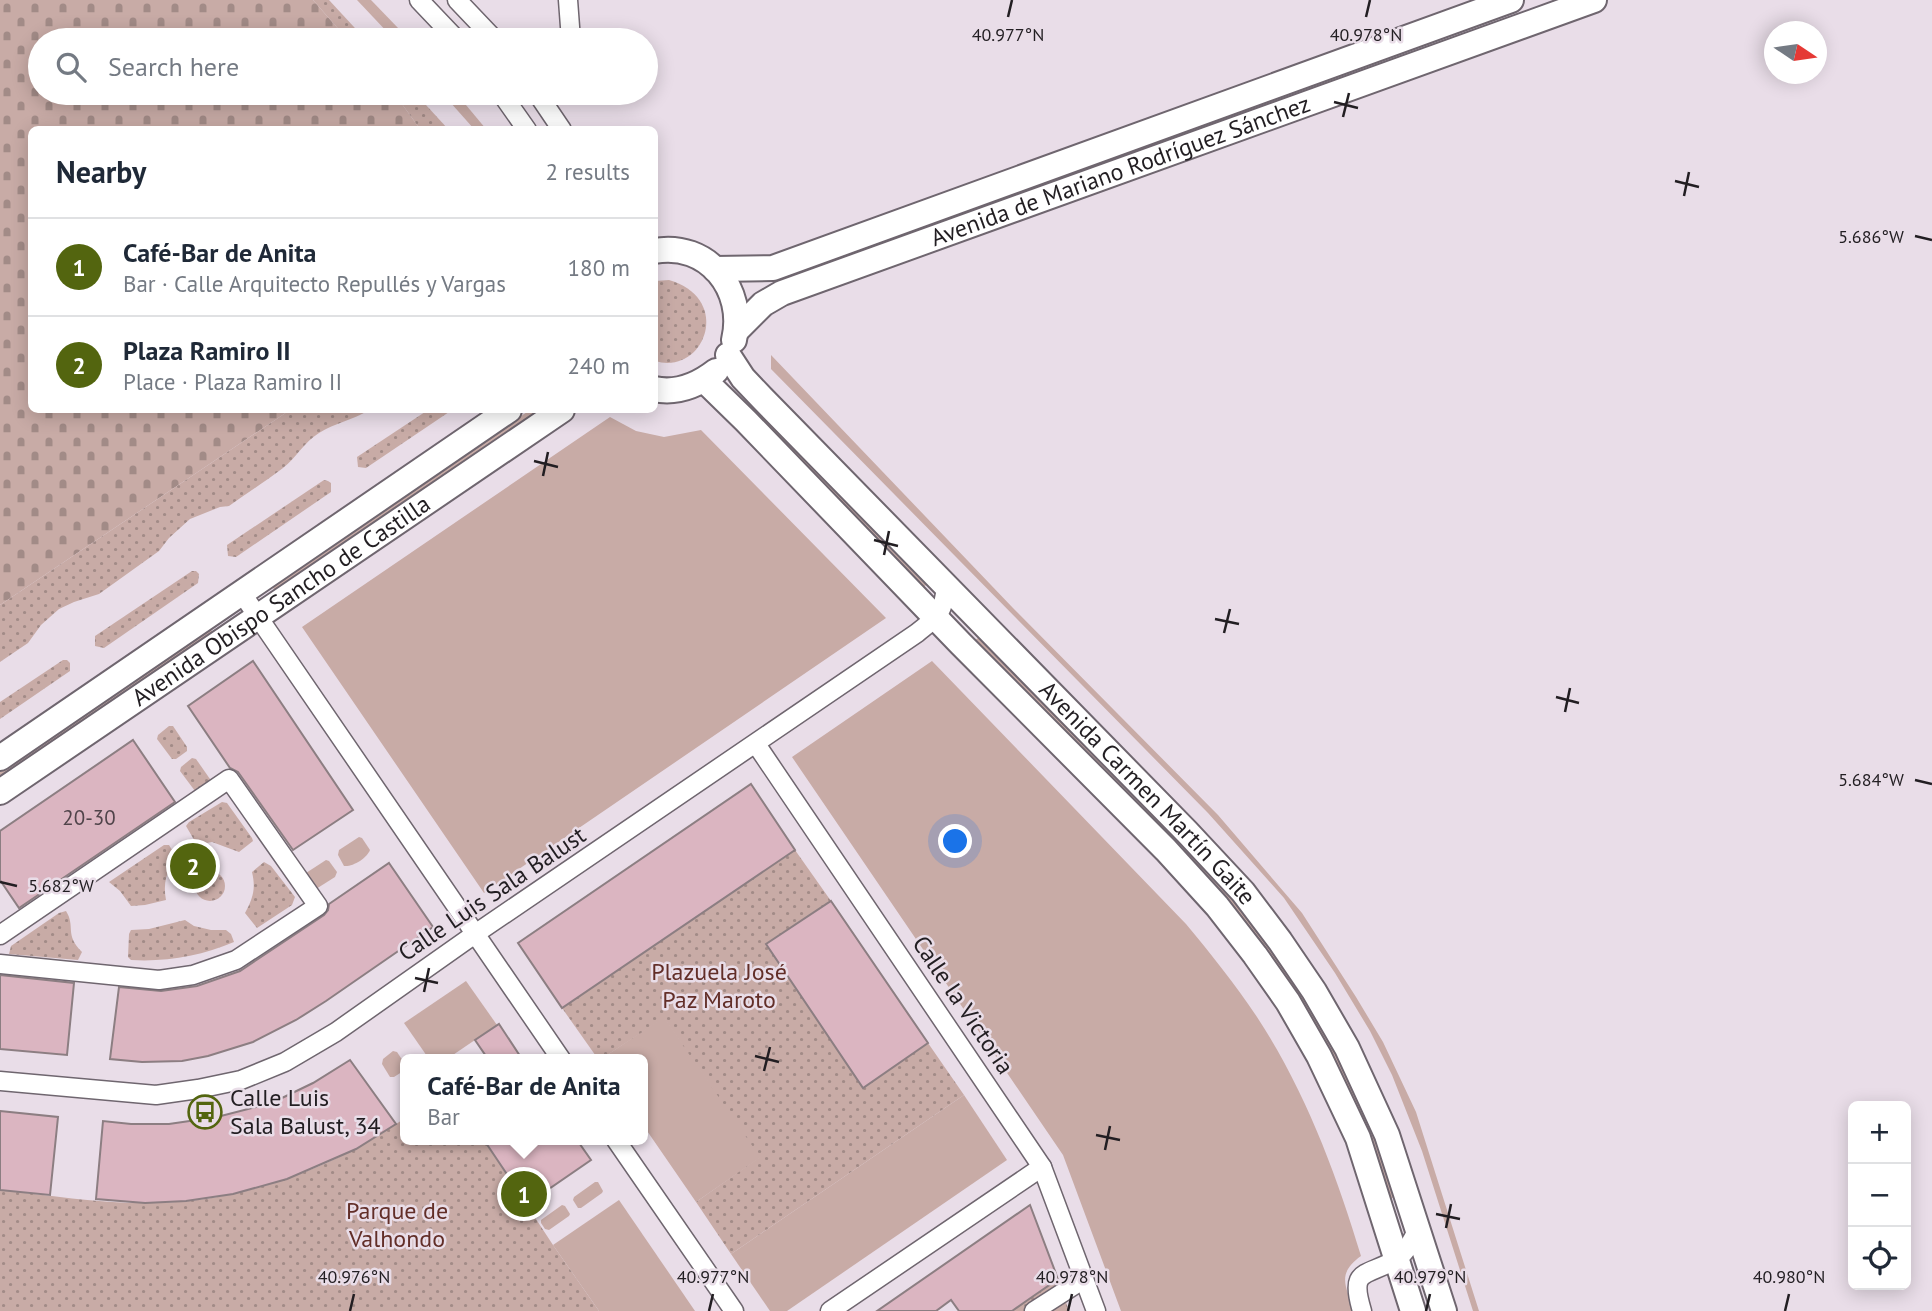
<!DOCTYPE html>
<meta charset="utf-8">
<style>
:root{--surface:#fff;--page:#f2f2f3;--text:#1f2937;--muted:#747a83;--line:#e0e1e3;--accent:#53650f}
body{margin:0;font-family:"PT Sans",sans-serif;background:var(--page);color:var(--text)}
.controls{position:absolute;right:21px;bottom:21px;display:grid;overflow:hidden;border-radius:10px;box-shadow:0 4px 18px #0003}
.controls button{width:63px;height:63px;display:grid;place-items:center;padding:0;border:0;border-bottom:2px solid var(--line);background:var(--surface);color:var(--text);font:35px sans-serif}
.compass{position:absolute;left:1764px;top:21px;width:63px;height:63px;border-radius:50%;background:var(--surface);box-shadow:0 4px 18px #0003;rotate:103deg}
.you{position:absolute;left:956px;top:842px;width:24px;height:24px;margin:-18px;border:5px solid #fff;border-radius:50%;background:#1a73e8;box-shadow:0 0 0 10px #1a73e833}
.badge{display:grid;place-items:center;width:46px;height:46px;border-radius:50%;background:var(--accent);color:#fff;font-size:23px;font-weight:700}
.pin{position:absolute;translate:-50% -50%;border:4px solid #fff;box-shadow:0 2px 7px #0006}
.popup{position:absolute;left:400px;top:1054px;width:248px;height:91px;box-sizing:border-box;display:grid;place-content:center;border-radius:10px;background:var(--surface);filter:drop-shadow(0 2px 5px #0005);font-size:23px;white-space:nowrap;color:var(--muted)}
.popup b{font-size:26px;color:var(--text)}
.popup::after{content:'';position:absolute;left:50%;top:100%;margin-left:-14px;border:14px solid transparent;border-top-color:var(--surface)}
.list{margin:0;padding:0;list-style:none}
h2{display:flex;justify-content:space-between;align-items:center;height:91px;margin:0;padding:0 28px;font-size:30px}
h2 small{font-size:23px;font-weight:400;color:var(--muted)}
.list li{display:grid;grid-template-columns:46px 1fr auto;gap:21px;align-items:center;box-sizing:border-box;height:98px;padding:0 28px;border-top:2px solid var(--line)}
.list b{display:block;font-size:26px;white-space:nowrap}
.list p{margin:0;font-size:23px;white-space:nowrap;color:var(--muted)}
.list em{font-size:23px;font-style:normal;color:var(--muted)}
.icon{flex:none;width:38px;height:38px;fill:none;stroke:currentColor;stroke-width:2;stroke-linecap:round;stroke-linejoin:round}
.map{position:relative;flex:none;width:1932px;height:1311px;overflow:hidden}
.search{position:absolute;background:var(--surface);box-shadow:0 4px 18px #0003;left:28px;top:28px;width:630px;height:77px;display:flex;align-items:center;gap:18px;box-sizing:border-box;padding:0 24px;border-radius:38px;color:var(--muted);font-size:26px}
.panel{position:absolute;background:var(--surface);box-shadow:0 4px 18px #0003;left:28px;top:126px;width:630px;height:287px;border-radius:10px}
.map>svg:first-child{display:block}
.grass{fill:#c8aba6}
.cemetery{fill:url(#cemetery-stones)}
.park{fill:url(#park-dots)}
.building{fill:#dbb5c1;stroke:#8c7e82;stroke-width:2}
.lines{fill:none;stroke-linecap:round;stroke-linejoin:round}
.street-casing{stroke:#6f666f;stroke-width:21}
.secondary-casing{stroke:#6f666f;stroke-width:28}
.street{stroke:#fff;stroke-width:18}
.secondary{stroke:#fff;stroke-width:24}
.ticks{fill:none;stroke:#221e22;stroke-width:2.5}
.labels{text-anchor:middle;stroke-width:5;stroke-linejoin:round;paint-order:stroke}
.number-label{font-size:21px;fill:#50444a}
.street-label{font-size:24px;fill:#221e22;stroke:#e9dde8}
.park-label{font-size:24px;fill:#622e28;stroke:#e9dde8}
.poi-label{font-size:24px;fill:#221e22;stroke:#e9dde8;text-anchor:start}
.ticks-label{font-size:18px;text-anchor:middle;fill:#221e22;stroke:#e9dde8;stroke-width:5;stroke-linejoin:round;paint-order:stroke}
</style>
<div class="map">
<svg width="1932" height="1311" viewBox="0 0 1932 1311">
<defs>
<pattern id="cemetery-stones" width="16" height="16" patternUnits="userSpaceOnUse" patternTransform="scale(1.75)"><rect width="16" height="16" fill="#c8aba6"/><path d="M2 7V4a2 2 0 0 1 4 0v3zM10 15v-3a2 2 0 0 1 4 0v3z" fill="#a28b87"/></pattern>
<pattern id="park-dots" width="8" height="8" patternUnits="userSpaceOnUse" patternTransform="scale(1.75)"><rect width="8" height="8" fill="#c8aba6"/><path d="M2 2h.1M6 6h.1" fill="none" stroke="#a28b87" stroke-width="1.8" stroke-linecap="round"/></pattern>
</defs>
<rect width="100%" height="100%" fill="#e9dde8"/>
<g class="grass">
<polygon points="357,0 371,0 399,29 397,36 390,35"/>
<polygon points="442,93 456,93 486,129 474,129"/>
<polygon points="771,355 1013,608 1218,815 1302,913 1356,997 1383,1042 1416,1112 1479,1311 1473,1311 1422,1151 1392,1075 1370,1031 1335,973 1284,898 1208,813 771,369"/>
<polygon points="530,410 540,410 275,590 271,586"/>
<polygon points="761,416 926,585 922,589 757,420"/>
<polygon points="610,417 636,431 664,437 701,430 886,618 484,893 302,627"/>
<polygon points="210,629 214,633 0,779 0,772"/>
<polygon points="978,638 1173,835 1168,839 974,641"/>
<path d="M932 661 1186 924C1211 954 1235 984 1257 1017 1305 1090 1336 1173 1361 1256 1336 1274 1346 1286 1354 1311H1121L1063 1155 792 757Z"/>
<path d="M359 837 362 838 370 850C367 858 353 867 344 866L338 855 339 850Z"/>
<polygon points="1184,847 1241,908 1288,972 1335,1050 1377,1141 1396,1197 1389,1199 1370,1145 1179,851"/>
<polygon points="326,860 329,861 337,872 335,877 316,889 305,878 306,873"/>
<polygon points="466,981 497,1025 447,1059 429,1059 404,1023"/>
<polygon points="664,1017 761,1157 696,1202 643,1125 643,1059 601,1059"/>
<polygon points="393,1051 397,1052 405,1064 405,1070 394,1077 390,1077 382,1064 383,1059"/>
<polygon points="964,1095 1007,1160 787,1311 770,1311 731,1254"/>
<polygon points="595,1182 598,1182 603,1191 602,1193 581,1208 578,1208 573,1200 574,1197"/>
<polygon points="619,1200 695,1311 599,1311 553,1245"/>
<polygon points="562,1205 565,1206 570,1214 569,1216 549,1230 545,1229 541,1223 541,1220"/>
</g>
<polygon class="cemetery" points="0,0 313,0 348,40 40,40 40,93 394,93 420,129 32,130 32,410 290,410 0,605"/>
<g class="park">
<polygon points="313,0 329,0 366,40 348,40"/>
<polygon points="394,93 415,93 448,129 420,129"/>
<path d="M669 280C734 299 704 376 655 361V281Z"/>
<path d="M290 410H369C353 420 335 423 319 433 304 442 297 457 283 468 266 481 247 493 229 506L220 507 190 519 169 538 159 551 99 594 74 602 59 609 41 625 28 643 0 662V605Z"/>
<polygon points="428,410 452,410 366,468 358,467 357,457"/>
<polygon points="324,480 328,481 331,483 331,492 236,557 228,556 227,545"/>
<polygon points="192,571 196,571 199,574 198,583 104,648 95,646 95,636"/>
<polygon points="63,660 67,660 70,663 70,671 0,719 0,702"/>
<polygon points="169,726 173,726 187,747 187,751 176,759 172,759 157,739 158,735"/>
<polygon points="192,758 196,759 210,779 209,783 198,791 195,791 180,771 181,767"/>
<polygon points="222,802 227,803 252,838 253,841 239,852 212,842 197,845 186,826 189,822"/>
<path d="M164 845H169L177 858C166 870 163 884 166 900L145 905 131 906 120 891 109 882Z"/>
<polygon points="795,850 831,901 767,944 863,1088 928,1043 964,1095 731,1254 696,1202 760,1157 664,1018 601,1059 598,1059 562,1008"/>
<path d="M264 862 271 866 295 897 292 905 257 928 245 913C253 898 256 889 252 872Z"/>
<circle cx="210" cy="886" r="15"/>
<path d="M66 911C76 927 64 934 82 952L78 960 9 954 11 946 59 913Z"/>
<path d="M185 920 194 926 211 930H226L231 934 234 942C201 956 167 962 131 960L128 957 129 934 131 930 149 929Z"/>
<path d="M405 1118V1140H484L553 1245 599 1311H0V1190C48 1195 96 1203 144 1203 217 1204 290 1183 355 1149 372 1140 389 1129 405 1118Z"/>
<polygon points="1058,1279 1069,1311 1012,1311"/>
</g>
<g class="building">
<polygon points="253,661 353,810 293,850 238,772 230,768 188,706"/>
<polygon points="133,740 175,802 19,908 0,880 0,831"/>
<polygon points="751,784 795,850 562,1008 518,943"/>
<polygon points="389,863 433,927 326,1001 296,1020 253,1042 208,1056 182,1061 142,1062 110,1059 119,987 161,991 197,986 240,971 324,915 328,910 329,904"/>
<polygon points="831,901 928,1043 863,1088 766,944"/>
<polygon points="0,975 74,983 67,1055 0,1049"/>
<polygon points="499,1024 522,1059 488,1059 475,1040"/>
<polygon points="350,1060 396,1124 356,1149 287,1179 233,1194 186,1201 145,1203 96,1199 103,1121 131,1124 169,1124 217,1117 256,1107 282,1098 313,1083"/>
<polygon points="0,1111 58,1117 50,1195 0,1190"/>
<polygon points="484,1140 577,1140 591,1160 527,1204"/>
<polygon points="1030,1205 1058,1279 1032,1297 1012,1311 959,1311 951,1300 936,1311 877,1311"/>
</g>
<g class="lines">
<defs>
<g id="street">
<polyline points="419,0 457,40"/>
<polyline points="457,0 495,40"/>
<polyline points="568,0 571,40"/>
<polyline points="501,93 527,130"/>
<polyline points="537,93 562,130"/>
<polyline points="241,592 561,1059"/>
<polyline points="756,744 1042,1167 1096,1311"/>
<polyline points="0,935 229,779 318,906 236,960 193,975 159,980 0,964"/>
<path d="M0 1081 156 1095 198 1089 241 1080 285 1062 336 1032 475 934 917 633C938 616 943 615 946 586"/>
<polyline points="616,1140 734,1311"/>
<polyline points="830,1311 1042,1167"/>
<polyline points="1034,1311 1084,1279"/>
<path d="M1362 1311C1349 1268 1365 1277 1395 1260 1406 1254 1412 1240 1418 1229"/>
</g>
<g id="secondary">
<path d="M654 251C708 241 746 290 734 340"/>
<polyline points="715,269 773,268 1511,0"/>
<path id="s1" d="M736 331 763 304 782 293 1594 0"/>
<path id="s2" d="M728 355 743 378 762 398 1187 832 1243 892 1280 941 1314 991 1347 1048 1387 1135 1444 1311"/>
<polyline points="704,380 746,421 961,644 1166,850 1217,906 1255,955 1288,1002 1319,1056 1358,1138 1413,1311"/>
<path d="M654 389C677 394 698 385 716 371"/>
<polyline points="0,758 509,410"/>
<path id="s3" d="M0 792 562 410"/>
</g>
</defs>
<use href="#street" class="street-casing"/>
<use href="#secondary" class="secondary-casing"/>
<use href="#street" class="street"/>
<use href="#secondary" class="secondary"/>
</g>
<path class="ticks" d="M1008 17 1012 0M1366 17 1370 0M1334 102 1358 108M1343 117 1349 93M1675 181 1699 187M1684 196 1689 172M1915 236 1932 240M534 461 558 467M543 476 548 452M874 540 898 546M884 555 889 531M1215 619 1239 624M1224 633 1230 609M1556 697 1579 703M1565 712 1570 688M1915 780 1932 784M0 882 17 886M415 978 438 983M424 992 429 968M755 1056 779 1062M764 1071 770 1047M1096 1135 1120 1140M1105 1150 1110 1126M1436 1214 1460 1219M1446 1228 1451 1204M350 1311 354 1294M709 1311 713 1294M1068 1311 1072 1294M1426 1311 1430 1294M1785 1311 1789 1294"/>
<defs>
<symbol id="bus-ring" viewBox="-11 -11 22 22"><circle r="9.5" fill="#e9dde8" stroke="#53650f" stroke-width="1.5"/><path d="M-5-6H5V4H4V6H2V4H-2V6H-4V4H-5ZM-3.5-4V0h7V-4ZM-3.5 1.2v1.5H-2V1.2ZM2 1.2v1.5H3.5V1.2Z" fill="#53650f"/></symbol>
</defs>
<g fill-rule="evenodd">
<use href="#bus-ring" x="186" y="1093" width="38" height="38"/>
</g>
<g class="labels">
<g class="number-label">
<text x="89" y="825">20-30</text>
</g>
<g class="street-label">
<text dy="8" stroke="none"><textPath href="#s1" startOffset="420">Avenida de Mariano Rodríguez Sánchez</textPath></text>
<text dy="8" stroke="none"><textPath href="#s3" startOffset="340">Avenida Obispo Sancho de Castilla</textPath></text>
<text dy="8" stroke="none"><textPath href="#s2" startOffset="607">Avenida Carmen Martín Gaite</textPath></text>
<text transform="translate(492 894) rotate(-34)" y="8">Calle Luis Sala Balust</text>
<text transform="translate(963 1005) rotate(56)" y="8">Calle la Victoria</text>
</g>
<g class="park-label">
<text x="719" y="980">Plazuela José<tspan x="719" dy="28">Paz Maroto</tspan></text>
<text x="397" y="1219">Parque de<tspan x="397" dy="28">Valhondo</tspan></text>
</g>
<g class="poi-label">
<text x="230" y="1106">Calle Luis<tspan x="230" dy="28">Sala Balust, 34</tspan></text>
</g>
</g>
<g class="ticks-label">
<text x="1008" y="41">40.977°N</text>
<text x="1366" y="41">40.978°N</text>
<text x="1871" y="243">5.686°W</text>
<text x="1871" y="786">5.684°W</text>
<text x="61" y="892">5.682°W</text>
<text x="354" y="1283">40.976°N</text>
<text x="713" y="1283">40.977°N</text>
<text x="1072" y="1283">40.978°N</text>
<text x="1430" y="1283">40.979°N</text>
<text x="1789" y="1283">40.980°N</text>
</g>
</svg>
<div class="controls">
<button>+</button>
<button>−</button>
<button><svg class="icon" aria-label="locate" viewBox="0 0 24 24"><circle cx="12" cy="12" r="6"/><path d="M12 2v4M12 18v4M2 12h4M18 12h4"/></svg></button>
</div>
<svg class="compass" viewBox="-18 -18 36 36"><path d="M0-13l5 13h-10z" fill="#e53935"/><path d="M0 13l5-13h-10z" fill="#747a83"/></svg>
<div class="you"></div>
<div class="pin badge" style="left:524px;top:1194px">1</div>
<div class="popup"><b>Café-Bar de Anita</b>Bar</div>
<div class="pin badge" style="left:193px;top:866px">2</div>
<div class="search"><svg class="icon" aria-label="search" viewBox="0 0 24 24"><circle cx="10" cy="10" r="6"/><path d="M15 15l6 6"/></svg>Search here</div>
<section class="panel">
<h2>Nearby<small>2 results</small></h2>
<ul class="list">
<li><span class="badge">1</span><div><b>Café-Bar de Anita</b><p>Bar · Calle Arquitecto Repullés y Vargas</p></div><em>180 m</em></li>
<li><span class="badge">2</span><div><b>Plaza Ramiro II</b><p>Place · Plaza Ramiro II</p></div><em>240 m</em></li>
</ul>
</section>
</div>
